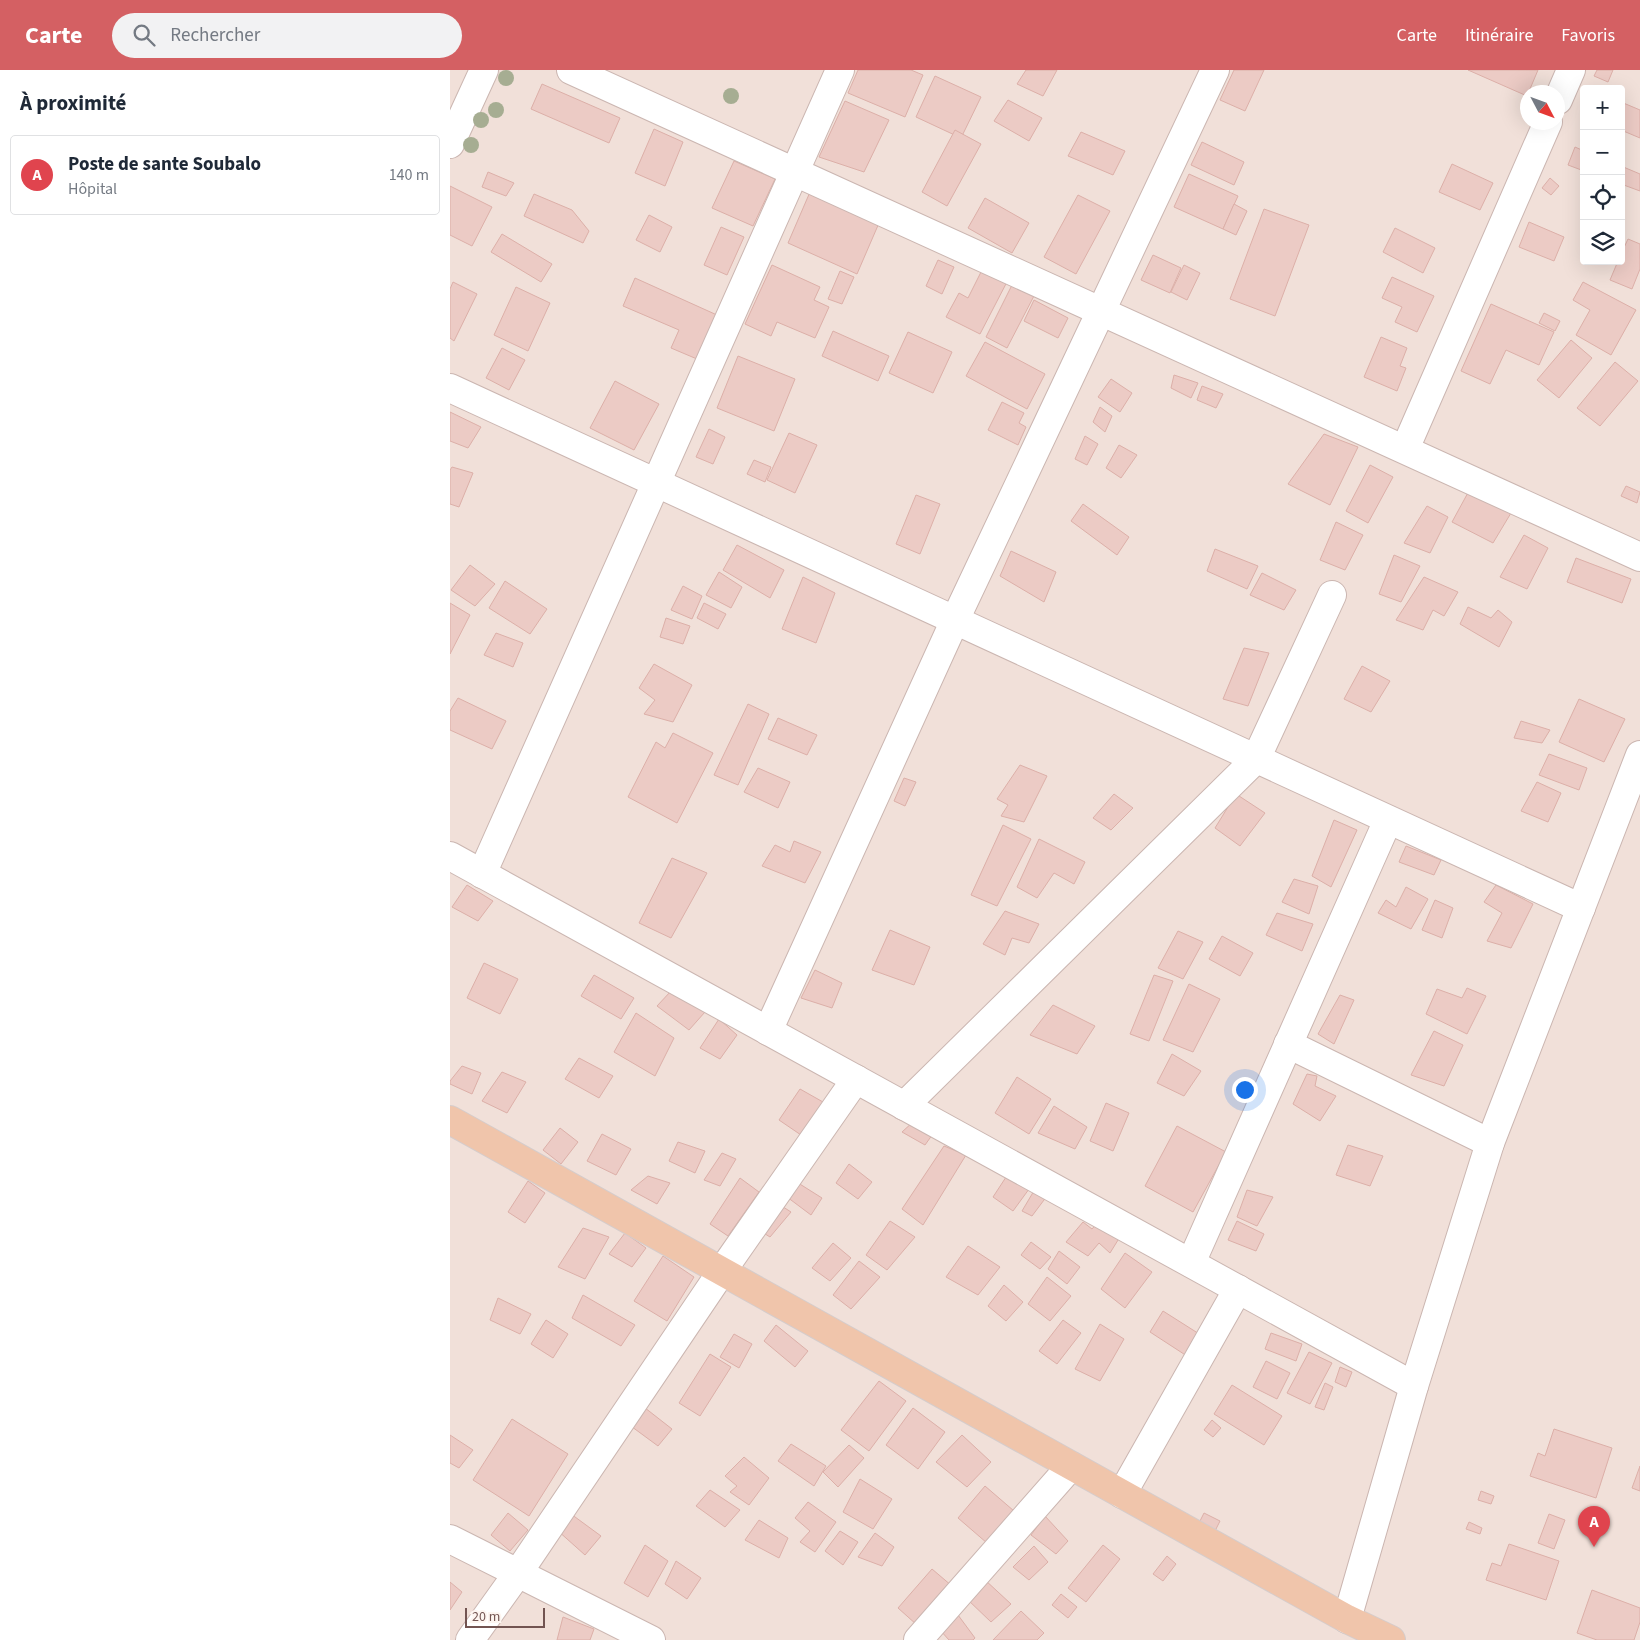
<!DOCTYPE html>
<html lang="fr">
<meta charset="utf-8">
<style>
:root{--surface:#fff;--page:#f2f2f3;--text:#1f2937;--muted:#747a83;--line:#e0e1e3;--accent:#d46063}
body{margin:0;font-family:"Source Sans 3",sans-serif;background:var(--page);color:var(--text)}
.controls{position:absolute;right:15px;top:15px;display:grid;overflow:hidden;border-radius:5px;box-shadow:0 5px 20px #0002}
.controls button{width:45px;height:45px;display:grid;place-items:center;padding:0;border:0;border-bottom:1px solid var(--line);background:var(--surface);color:var(--text);font:25px sans-serif}
.compass{position:absolute;left:1070px;top:15px;width:45px;height:45px;border-radius:50%;background:var(--surface);box-shadow:0 5px 20px #0002;rotate:131deg}
.scale{position:absolute;left:15px;bottom:12px;width:80px;box-sizing:border-box;padding-left:5px;border:2px solid #725451;border-top:0;font-size:14px;line-height:18px;white-space:nowrap;color:#725451;-webkit-text-stroke:4px #fdf5f0;paint-order:stroke}
.you{position:absolute;left:794px;top:1019px;width:18px;height:18px;margin:-12px;border:4px solid #fff;border-radius:50%;background:#1a73e8;box-shadow:0 0 0 8px #1a73e833}
.badge{display:grid;place-items:center;width:32px;height:32px;border-radius:50%;background:var(--accent);color:#fff;font-size:16px;font-weight:700}
.pin{position:absolute;translate:-50% -41px;filter:drop-shadow(0 1px 2px #0008)}
.pin::after{content:'';position:absolute;top:26px;width:18px;height:15px;background:inherit;clip-path:polygon(0 0,100% 0,50% 100%)}
.list{margin:0;padding:0;list-style:none}
h2{display:flex;justify-content:space-between;align-items:center;height:65px;margin:0;padding:0 20px;font-size:21px}
h2 small{font-size:16px;font-weight:400;color:var(--muted)}
.list li{display:grid;grid-template-columns:32px 1fr auto;gap:15px;align-items:center;box-sizing:border-box;height:80px;margin:0 10px 10px;padding:0 10px;border:1px solid var(--line);border-radius:5px}
.list b{display:block;font-size:19px;white-space:nowrap}
.list p{margin:0;font-size:16px;white-space:nowrap;color:var(--muted)}
.list em{font-size:16px;font-style:normal;color:var(--muted)}
.icon{flex:none;width:28px;height:28px;fill:none;stroke:currentColor;stroke-width:2;stroke-linecap:round;stroke-linejoin:round}
.map{position:relative;flex:none;width:1190px;height:1570px;overflow:hidden}
header{display:flex;align-items:center;gap:30px;box-sizing:border-box;height:70px;padding:0 25px;background:var(--accent);color:#fff}
header strong{font-size:24px}
nav{display:flex;gap:28px;margin-inline-start:auto;font-size:18px}
.search{width:350px;height:45px;background:var(--page);display:flex;align-items:center;gap:12px;box-sizing:border-box;padding:0 18px;border-radius:28px;color:var(--muted);font-size:19px}
main{display:flex}
aside{flex:1;background:var(--surface)}
.map>svg:first-child{display:block}
.residential{fill:#f1e0d9;fill-rule:evenodd}
.building{fill:#eccbc5;stroke:#dcafa8}
.lines{fill:none;stroke-linecap:round;stroke-linejoin:round}
.minor-casing{stroke:#cbb6b1;stroke-width:30}
.major-casing{stroke:#d5cccb;stroke-width:30}
.minor{stroke:#fff;stroke-width:28}
.major{stroke:#f0c5ab;stroke-width:28}
.tree{fill:#a6ad92}
</style>
<header>
<strong>Carte</strong>
<div class="search"><svg class="icon" aria-label="search" viewBox="0 0 24 24"><circle cx="10" cy="10" r="6"/><path d="M15 15l6 6"/></svg>Rechercher</div>
<nav><a>Carte</a><a>Itinéraire</a><a>Favoris</a></nav>
</header>
<main>
<aside>
<h2>À proximité<small></small></h2>
<ul class="list">
<li><span class="badge" style="background:#e0444e">A</span><div><b>Poste de sante Soubalo</b><p>Hôpital</p></div><em>140 m</em></li>
</ul>
</aside>
<div class="map">
<svg width="1190" height="1570" viewBox="0 0 1190 1570">
<rect width="100%" height="100%" fill="#faf0ea"/>
<path class="residential" d="M0 0H1190V1570H0ZM1134 19H1171V191H1134ZM1078 22H1108V52H1078Z"/>
<g class="building">
<polygon points="408,0 461,0 473,5 455,47 398,23"/>
<polygon points="576,0 607,0 593,26 567,14"/>
<polygon points="784,0 814,0 795,41 770,30"/>
<polygon points="1018,0 1088,0 1077,26"/>
<polygon points="1147,0 1163,0 1158,12 1144,6"/>
<polygon points="485,6 531,27 511,68 466,47"/>
<polygon points="92,14 170,48 159,73 81,39"/>
<polygon points="558,30 592,48 579,71 544,51"/>
<polygon points="395,31 439,50 414,102 369,87"/>
<polygon points="1171,32 1190,40 1190,68 1171,60"/>
<polygon points="204,59 233,72 215,116 185,103"/>
<polygon points="505,60 531,74 497,136 472,122"/>
<polygon points="631,62 675,81 663,105 618,86"/>
<polygon points="752,72 794,92 784,115 741,95"/>
<polygon points="1125,77 1134,81 1134,101 1118,95"/>
<polygon points="284,91 325,109 303,156 262,138"/>
<polygon points="1002,94 1043,113 1030,140 989,122"/>
<polygon points="1171,96 1190,104 1190,121 1171,114"/>
<polygon points="38,102 64,113 56,126 32,117"/>
<polygon points="739,104 788,126 773,159 724,137"/>
<polygon points="1100,108 1109,116 1101,125 1092,118"/>
<polygon points="0,116 42,137 22,176 0,165"/>
<polygon points="360,122 429,153 407,204 338,173"/>
<polygon points="84,124 122,140 139,161 133,173 74,146"/>
<polygon points="628,125 660,141 626,204 594,187"/>
<polygon points="535,128 579,153 562,183 518,158"/>
<polygon points="784,134 797,141 786,165 773,159"/>
<polygon points="814,139 859,155 825,246 780,229"/>
<polygon points="199,145 222,157 210,182 186,170"/>
<polygon points="1079,152 1114,167 1104,191 1069,177"/>
<polygon points="271,157 294,167 277,205 254,195"/>
<polygon points="945,158 985,178 973,203 933,182"/>
<polygon points="52,164 102,194 91,212 41,182"/>
<polygon points="1178,169 1190,174 1190,199 1182,219 1160,210 1168,191 1171,191 1171,184"/>
<polygon points="703,185 731,198 720,223 691,210"/>
<polygon points="488,190 504,197 492,224 476,216"/>
<polygon points="322,195 370,217 364,230 379,237 365,268 327,252 321,266 295,254"/>
<polygon points="734,195 750,203 737,230 721,222"/>
<polygon points="534,196 559,208 530,264 496,247 509,223 518,228"/>
<polygon points="390,201 404,207 392,234 378,229"/>
<polygon points="942,207 984,226 967,262 945,252 952,237 932,228"/>
<polygon points="185,208 267,245 247,289 221,278 229,260 173,236"/>
<polygon points="3,212 27,224 4,271 0,268 0,219"/>
<polygon points="1133,212 1186,240 1161,285 1126,265 1140,240 1123,230"/>
<polygon points="563,213 585,224 557,278 536,267"/>
<polygon points="66,217 100,233 78,281 44,265"/>
<polygon points="584,230 618,248 608,268 574,251"/>
<polygon points="1041,234 1104,262 1089,295 1056,280 1040,314 1011,301"/>
<polygon points="1094,243 1110,251 1105,261 1089,253"/>
<polygon points="383,261 439,286 428,311 372,286"/>
<polygon points="458,262 502,282 483,323 439,303"/>
<polygon points="931,267 957,278 950,296 956,298 947,321 914,307"/>
<polygon points="1121,270 1142,288 1109,328 1087,310"/>
<polygon points="535,272 595,304 577,339 516,306"/>
<polygon points="52,278 75,290 59,320 36,308"/>
<polygon points="288,286 345,309 324,361 267,338"/>
<polygon points="1165,292 1188,311 1150,356 1127,338"/>
<polygon points="724,305 748,313 741,328 721,318"/>
<polygon points="661,309 682,323 670,342 648,327"/>
<polygon points="165,311 209,334 184,380 140,358"/>
<polygon points="752,316 773,324 766,338 747,330"/>
<polygon points="552,332 574,343 569,353 576,357 568,375 538,360"/>
<polygon points="650,337 662,346 655,362 643,352"/>
<polygon points="0,342 31,357 18,378 0,371"/>
<polygon points="259,359 275,367 263,394 246,387"/>
<polygon points="339,363 367,375 345,423 317,410"/>
<polygon points="874,364 908,377 880,435 838,414"/>
<polygon points="635,366 648,374 637,395 625,389"/>
<polygon points="669,375 687,385 671,408 656,398"/>
<polygon points="304,390 321,397 315,412 297,404"/>
<polygon points="920,395 943,407 918,453 896,441"/>
<polygon points="2,397 23,403 9,437 0,434 0,400"/>
<polygon points="1176,416 1190,422 1187,433 1171,426"/>
<polygon points="1020,419 1064,438 1043,473 1002,452"/>
<polygon points="466,425 490,434 470,484 446,474"/>
<polygon points="633,434 679,467 667,485 621,451"/>
<polygon points="977,436 998,447 980,483 954,473"/>
<polygon points="886,452 913,465 895,500 870,490"/>
<polygon points="1074,465 1098,478 1077,519 1050,507"/>
<polygon points="287,475 334,500 320,528 273,500"/>
<polygon points="765,479 808,496 797,519 757,501"/>
<polygon points="561,481 606,502 594,532 550,506"/>
<polygon points="944,485 970,496 951,532 929,524"/>
<polygon points="1126,488 1181,509 1172,533 1117,512"/>
<polygon points="20,495 45,514 25,536 1,520"/>
<polygon points="269,502 292,517 281,538 256,525"/>
<polygon points="812,503 846,520 834,540 800,525"/>
<polygon points="353,507 385,523 366,573 332,559"/>
<polygon points="974,507 1008,522 994,546 983,540 973,560 946,550"/>
<polygon points="55,511 97,539 80,564 39,538"/>
<polygon points="233,516 252,526 242,549 221,540"/>
<polygon points="0,533 20,545 0,584"/>
<polygon points="254,533 276,544 268,559 247,548"/>
<polygon points="1018,537 1041,548 1048,540 1062,552 1049,577 1010,554"/>
<polygon points="216,548 240,556 233,574 210,567"/>
<polygon points="46,563 73,573 63,597 34,585"/>
<polygon points="794,578 819,583 798,636 773,629"/>
<polygon points="204,594 242,615 223,652 194,644 205,630 189,618"/>
<polygon points="912,596 940,611 921,642 894,629"/>
<polygon points="8,628 56,651 42,679 0,660 0,641"/>
<polygon points="1129,629 1175,649 1154,692 1109,672"/>
<polygon points="298,634 319,644 288,715 264,705"/>
<polygon points="328,648 367,665 357,685 318,669"/>
<polygon points="1071,651 1100,660 1092,673 1064,668"/>
<polygon points="223,663 263,683 227,753 178,727 206,672 215,678"/>
<polygon points="1099,684 1137,698 1129,720 1089,705"/>
<polygon points="570,695 597,706 574,752 551,746 558,735 547,729"/>
<polygon points="308,698 340,712 328,738 294,722"/>
<polygon points="454,708 466,712 455,736 444,731"/>
<polygon points="1087,712 1111,723 1098,752 1071,741"/>
<polygon points="664,724 683,738 661,760 643,748"/>
<polygon points="786,724 815,743 790,776 765,758"/>
<polygon points="884,750 907,760 881,817 862,806"/>
<polygon points="553,755 581,769 547,836 521,825"/>
<polygon points="589,769 635,792 624,814 604,803 587,828 567,817"/>
<polygon points="344,771 371,782 355,813 312,796 325,775 340,782"/>
<polygon points="956,776 991,790 984,805 949,792"/>
<polygon points="222,788 257,803 221,868 189,853"/>
<polygon points="844,809 868,816 859,844 832,832"/>
<polygon points="17,815 43,831 28,851 2,837"/>
<polygon points="1046,815 1083,834 1061,878 1037,871 1052,843 1034,832"/>
<polygon points="956,817 978,829 961,859 928,843 936,830 946,837"/>
<polygon points="985,830 1003,838 992,868 972,860"/>
<polygon points="555,841 589,854 579,873 562,868 555,885 533,874"/>
<polygon points="827,843 863,854 852,881 816,865"/>
<polygon points="440,860 480,877 464,915 422,900"/>
<polygon points="728,861 753,872 733,909 708,898"/>
<polygon points="772,866 803,883 790,906 759,889"/>
<polygon points="34,893 68,909 50,944 17,928"/>
<polygon points="365,900 392,913 382,938 351,928"/>
<polygon points="144,905 184,928 171,949 131,926"/>
<polygon points="704,905 723,911 699,971 680,964"/>
<polygon points="739,914 770,929 743,982 713,970"/>
<polygon points="1017,918 1036,926 1017,964 976,944 987,919 1012,928"/>
<polygon points="221,921 255,942 239,960 207,936"/>
<polygon points="890,925 904,930 884,974 868,964"/>
<polygon points="603,935 645,956 627,984 580,965"/>
<polygon points="186,943 224,968 205,1006 164,982"/>
<polygon points="269,949 287,965 270,989 250,978"/>
<polygon points="984,961 1013,975 994,1016 961,1005"/>
<polygon points="722,984 751,1001 734,1026 707,1013"/>
<polygon points="129,988 163,1006 149,1028 115,1009"/>
<polygon points="12,996 31,1003 22,1024 0,1014 0,1011"/>
<polygon points="52,1002 76,1012 57,1043 32,1031"/>
<polygon points="857,1004 867,1006 865,1016 886,1026 870,1051 843,1034"/>
<polygon points="567,1007 601,1029 579,1064 545,1043"/>
<polygon points="350,1019 373,1032 351,1065 329,1050"/>
<polygon points="656,1033 679,1043 663,1081 640,1071"/>
<polygon points="604,1036 637,1057 625,1079 588,1063"/>
<polygon points="464,1051 485,1061 475,1075 452,1062"/>
<polygon points="727,1056 776,1082 743,1142 695,1116"/>
<polygon points="110,1058 128,1072 111,1094 93,1080"/>
<polygon points="152,1064 181,1079 166,1105 137,1091"/>
<polygon points="228,1072 255,1081 245,1103 219,1091"/>
<polygon points="898,1075 933,1086 920,1116 886,1105"/>
<polygon points="494,1076 516,1085 473,1155 452,1139"/>
<polygon points="272,1083 286,1089 270,1116 254,1110"/>
<polygon points="399,1094 422,1112 408,1129 386,1113"/>
<polygon points="560,1101 582,1115 563,1141 543,1127"/>
<polygon points="198,1106 220,1113 207,1134 181,1120"/>
<polygon points="290,1108 309,1122 278,1166 260,1154"/>
<polygon points="78,1111 95,1123 75,1153 58,1142"/>
<polygon points="345,1111 372,1128 361,1145 333,1124"/>
<polygon points="588,1114 600,1122 582,1146 572,1141"/>
<polygon points="797,1120 823,1127 807,1156 787,1147"/>
<polygon points="327,1133 341,1142 320,1167 304,1157"/>
<polygon points="652,1148 673,1162 660,1183 649,1173 638,1186 616,1172 633,1152 642,1159"/>
<polygon points="440,1151 465,1167 437,1200 416,1185"/>
<polygon points="787,1151 814,1164 806,1181 778,1170"/>
<polygon points="133,1158 159,1167 135,1209 108,1197"/>
<polygon points="175,1163 196,1178 182,1197 159,1184"/>
<polygon points="581,1172 601,1187 590,1199 571,1185"/>
<polygon points="383,1173 401,1188 380,1211 362,1198"/>
<polygon points="518,1176 550,1197 528,1225 496,1207"/>
<polygon points="609,1181 630,1197 617,1214 598,1199"/>
<polygon points="675,1183 702,1202 675,1238 651,1219"/>
<polygon points="213,1186 244,1207 217,1251 184,1231"/>
<polygon points="409,1191 430,1207 401,1239 383,1225"/>
<polygon points="597,1207 621,1226 600,1251 578,1234"/>
<polygon points="554,1215 573,1232 556,1251 538,1236"/>
<polygon points="133,1225 185,1255 171,1276 122,1248"/>
<polygon points="48,1228 81,1244 70,1264 40,1250"/>
<polygon points="713,1241 754,1267 740,1288 700,1262"/>
<polygon points="96,1250 118,1264 103,1288 81,1274"/>
<polygon points="613,1250 631,1263 607,1294 589,1281"/>
<polygon points="650,1254 674,1269 650,1311 625,1299"/>
<polygon points="326,1255 358,1281 345,1297 314,1271"/>
<polygon points="821,1263 852,1274 846,1291 815,1279"/>
<polygon points="284,1264 302,1274 289,1298 270,1287"/>
<polygon points="859,1282 882,1293 860,1334 837,1323"/>
<polygon points="260,1284 281,1297 250,1346 229,1333"/>
<polygon points="816,1291 840,1303 827,1329 803,1317"/>
<polygon points="890,1297 902,1302 896,1317 885,1312"/>
<polygon points="429,1311 456,1331 419,1381 391,1360"/>
<polygon points="875,1313 883,1317 874,1340 865,1337"/>
<polygon points="782,1315 832,1346 814,1375 764,1344"/>
<polygon points="190,1334 222,1359 208,1376 174,1351"/>
<polygon points="463,1338 495,1362 468,1399 436,1375"/>
<polygon points="62,1349 118,1384 79,1446 23,1410"/>
<polygon points="762,1350 771,1358 763,1367 754,1360"/>
<polygon points="1104,1359 1162,1378 1146,1428 1080,1406 1088,1383 1095,1386"/>
<polygon points="0,1365 23,1380 9,1398 0,1393"/>
<polygon points="512,1365 541,1392 517,1417 486,1392"/>
<polygon points="341,1374 376,1396 364,1416 328,1391"/>
<polygon points="399,1375 414,1388 388,1417 373,1402"/>
<polygon points="294,1387 319,1408 299,1435 280,1422 287,1416 275,1406"/>
<polygon points="1190,1396 1190,1421 1182,1418"/>
<polygon points="410,1409 442,1429 423,1459 393,1442"/>
<polygon points="535,1416 564,1441 537,1473 508,1448"/>
<polygon points="260,1420 290,1440 275,1457 246,1436"/>
<polygon points="1031,1421 1044,1426 1041,1434 1028,1430"/>
<polygon points="358,1432 386,1452 365,1482 350,1472 360,1461 345,1448"/>
<polygon points="58,1443 78,1460 60,1481 41,1465"/>
<polygon points="754,1443 770,1451 763,1465 747,1457"/>
<polygon points="121,1444 151,1466 135,1485 107,1460"/>
<polygon points="1099,1444 1115,1450 1104,1479 1088,1473"/>
<polygon points="595,1446 618,1471 606,1484 581,1465"/>
<polygon points="309,1450 338,1468 329,1488 295,1470"/>
<polygon points="1019,1452 1032,1458 1030,1464 1016,1459"/>
<polygon points="390,1461 408,1472 393,1495 375,1481"/>
<polygon points="425,1463 444,1477 432,1496 408,1487"/>
<polygon points="1059,1474 1109,1491 1096,1530 1036,1510 1042,1493 1051,1496"/>
<polygon points="195,1475 218,1491 198,1527 174,1513"/>
<polygon points="653,1475 670,1489 636,1532 618,1518"/>
<polygon points="584,1476 598,1492 579,1510 563,1497"/>
<polygon points="717,1486 726,1494 713,1511 703,1504"/>
<polygon points="226,1491 251,1508 237,1529 215,1514"/>
<polygon points="482,1499 502,1516 467,1555 448,1538"/>
<polygon points="534,1509 561,1534 541,1552 517,1529"/>
<polygon points="0,1512 12,1522 0,1540"/>
<polygon points="1142,1520 1190,1538 1190,1552 1184,1570 1147,1570 1127,1563"/>
<polygon points="611,1524 627,1537 618,1548 602,1535"/>
<polygon points="571,1541 594,1563 587,1570 543,1570"/>
<polygon points="508,1545 525,1568 523,1570 499,1570 490,1560"/>
<polygon points="113,1547 144,1559 140,1570 107,1570"/>
</g>
<g class="lines">
<defs>
<g id="minor">
<polyline points="121,0 1190,487"/>
<polyline points="1108,30 1121,0"/>
<polyline points="0,74 34,0"/>
<polyline points="0,318 1131,838"/>
<polyline points="955,379 1098,52"/>
<polyline points="0,786 964,1316"/>
<polyline points="32,804 390,0"/>
<polyline points="318,961 505,550 765,0"/>
<polyline points="838,974 1040,1073"/>
<polyline points="454,1036 806,689 882,525"/>
<polyline points="741,1193 938,750"/>
<polyline points="672,1424 788,1219"/>
<polyline points="0,1469 201,1570"/>
<polyline points="897,1549 964,1316 1040,1073 1190,685"/>
<polyline points="20,1570 68,1503 272,1201 406,1009"/>
<polyline points="468,1570 621,1396"/>
</g>
<polyline id="major" points="0,1050 897,1549 941,1570"/>
</defs>
<use href="#minor" class="minor-casing"/>
<use href="#major" class="major-casing"/>
<use href="#minor" class="minor"/>
<use href="#major" class="major"/>
</g>
<g class="tree">
<circle cx="56" cy="8" r="8"/>
<circle cx="281" cy="26" r="8"/>
<circle cx="46" cy="40" r="8"/>
<circle cx="31" cy="50" r="8"/>
<circle cx="21" cy="75" r="8"/>
</g>
</svg>
<div class="controls">
<button>+</button>
<button>−</button>
<button><svg class="icon" aria-label="locate" viewBox="0 0 24 24"><circle cx="12" cy="12" r="6"/><path d="M12 2v4M12 18v4M2 12h4M18 12h4"/></svg></button>
<button><svg class="icon" aria-label="layers" viewBox="0 0 24 24"><path d="M12 4l9 5-9 5-9-5zM3 14l9 5 9-5"/></svg></button>
</div>
<svg class="compass" viewBox="-18 -18 36 36"><path d="M0-13l5 13h-10z" fill="#e53935"/><path d="M0 13l5-13h-10z" fill="#747a83"/></svg>
<div class="scale">20 m</div>
<div class="you"></div>
<div class="pin badge" style="left:1144px;top:1477px;background:#e0444e">A</div>
</div>
</main>
